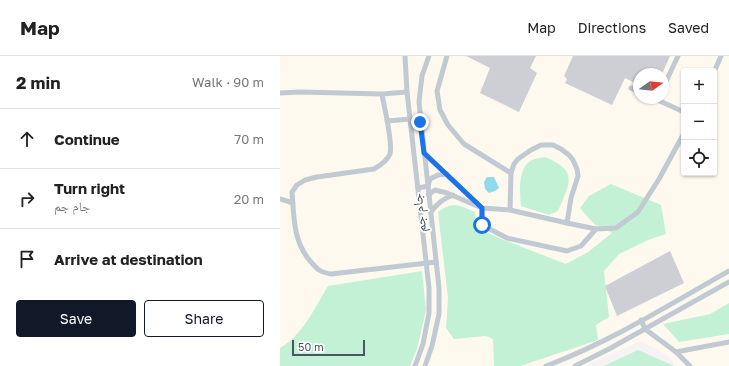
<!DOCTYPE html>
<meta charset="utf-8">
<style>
:root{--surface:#fff;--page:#f6f6f6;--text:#222;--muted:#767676;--line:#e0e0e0;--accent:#111827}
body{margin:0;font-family:"Golos Text","Noto Naskh Arabic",sans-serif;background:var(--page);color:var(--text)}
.controls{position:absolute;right:12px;top:12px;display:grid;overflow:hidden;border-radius:4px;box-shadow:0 1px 3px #0004}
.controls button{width:36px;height:36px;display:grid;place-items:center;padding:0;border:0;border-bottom:1px solid var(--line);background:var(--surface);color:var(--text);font:20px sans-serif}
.compass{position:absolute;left:353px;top:12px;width:36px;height:36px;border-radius:50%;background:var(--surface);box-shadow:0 1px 3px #0004;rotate:75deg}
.scale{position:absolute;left:12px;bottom:10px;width:73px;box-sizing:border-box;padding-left:4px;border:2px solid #4a5661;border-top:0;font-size:11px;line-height:14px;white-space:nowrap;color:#4a5661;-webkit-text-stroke:3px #fff;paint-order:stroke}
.stop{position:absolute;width:12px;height:12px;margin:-9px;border:3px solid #1a73e8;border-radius:50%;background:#fff}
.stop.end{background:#1a73e8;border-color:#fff;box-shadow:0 1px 4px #0008}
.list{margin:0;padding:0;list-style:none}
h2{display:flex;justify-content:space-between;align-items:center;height:52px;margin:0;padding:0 16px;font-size:17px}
h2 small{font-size:13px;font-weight:400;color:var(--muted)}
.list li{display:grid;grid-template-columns:26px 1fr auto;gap:12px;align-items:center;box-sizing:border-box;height:60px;padding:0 16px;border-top:1px solid var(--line)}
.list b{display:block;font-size:15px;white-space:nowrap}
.list p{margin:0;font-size:13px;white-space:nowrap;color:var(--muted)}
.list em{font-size:13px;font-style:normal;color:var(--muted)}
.actions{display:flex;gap:8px;padding:12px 16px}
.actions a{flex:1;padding:9px 0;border:1px solid var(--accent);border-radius:4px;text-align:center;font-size:14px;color:var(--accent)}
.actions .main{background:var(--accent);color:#fff}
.icon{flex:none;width:22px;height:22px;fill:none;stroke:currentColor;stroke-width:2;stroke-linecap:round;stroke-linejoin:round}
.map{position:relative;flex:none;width:449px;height:310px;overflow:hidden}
header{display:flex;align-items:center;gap:24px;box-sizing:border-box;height:56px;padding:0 20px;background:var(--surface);border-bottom:1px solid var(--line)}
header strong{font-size:19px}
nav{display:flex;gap:22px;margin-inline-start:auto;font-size:14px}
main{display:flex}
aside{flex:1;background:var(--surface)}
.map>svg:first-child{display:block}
.commercial{fill:#fdf9ef;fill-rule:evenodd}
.green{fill:#c3f1d5}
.water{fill:#90daee}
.building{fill:#cdcfd5}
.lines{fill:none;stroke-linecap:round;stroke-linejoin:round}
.service{stroke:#c1cad2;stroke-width:5}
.route{stroke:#1a73e8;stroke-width:5}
.labels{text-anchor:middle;stroke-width:3.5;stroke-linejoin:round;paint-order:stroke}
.street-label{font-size:14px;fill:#4a5661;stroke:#fff}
</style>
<header>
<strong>Map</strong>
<nav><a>Map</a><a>Directions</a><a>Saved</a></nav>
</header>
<main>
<aside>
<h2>2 min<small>Walk · 90 m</small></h2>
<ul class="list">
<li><svg class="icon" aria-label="ahead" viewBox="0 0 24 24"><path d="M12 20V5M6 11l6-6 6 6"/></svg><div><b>Continue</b></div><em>70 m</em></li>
<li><svg class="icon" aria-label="right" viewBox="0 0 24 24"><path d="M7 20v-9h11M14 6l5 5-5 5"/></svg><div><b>Turn right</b><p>جام جم</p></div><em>20 m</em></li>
<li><svg class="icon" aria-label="arrive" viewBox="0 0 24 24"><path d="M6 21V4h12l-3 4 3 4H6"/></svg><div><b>Arrive at destination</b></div></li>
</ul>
<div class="actions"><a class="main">Save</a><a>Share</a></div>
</aside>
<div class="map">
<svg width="449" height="310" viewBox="0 0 449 310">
<rect width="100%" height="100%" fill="#f5f3f3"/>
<path class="commercial" d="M0 0H449V310H397L389 301 361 285 304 310H0ZM404 15H434V117H404ZM359 18H383V42H359Z"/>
<g class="green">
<path d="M265 101C299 115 290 127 278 155L269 159 241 150C240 136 237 112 252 104 256 102 261 102 265 101Z"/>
<path d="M331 128 381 149 386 178 368 184 339 198 324 215 329 261 316 269 318 284 240 310H214L213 283 206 280 174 283 166 272 168 242 158 156C172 145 180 149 195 156L196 171 219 182 286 208 308 196 332 177 314 168 300 152 309 140Z"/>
<path d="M142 215 146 254 137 293 130 310H0V292C23 279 35 251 48 230Z"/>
<polygon points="449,247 449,278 399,286 383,268 430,258"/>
<polygon points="358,294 394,310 324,310"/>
</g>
<polygon class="water" points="207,121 214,121 219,132 215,135 209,137 205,133 204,126"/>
<g class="building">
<polygon points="186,0 256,0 250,12 257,17 239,56 200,37 210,12"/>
<polygon points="293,0 390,0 382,18 359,18 359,29 345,22 332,49 285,27 287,23 284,20"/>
<polygon points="390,195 404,227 337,260 325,230"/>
</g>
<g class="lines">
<g class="service">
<polyline points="125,0 127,36 149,232 149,257 143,288 135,310"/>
<polyline points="434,16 441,0"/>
<polyline points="351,32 359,36"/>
<polyline points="383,32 398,0"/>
<path d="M127 36 102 38C104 51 113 85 110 98 107 105 101 109 94 113L37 121 25 124 17 129 12 136C14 161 13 186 31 206 38 214 40 216 51 218L156 206"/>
<polyline points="0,37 20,36 102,38"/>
<polyline points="373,42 404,56"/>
<polyline points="107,65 130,63"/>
<polyline points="144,97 202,152 202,169 227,182 287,195 301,190 316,173"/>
<polyline points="138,132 148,130 150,123 158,119 167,118"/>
<polyline points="148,139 155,134 167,137 202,152 230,154 287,167 291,142 298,120 297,113 293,104 289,99 281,93 273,89 261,89 251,94 238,103 234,108 231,117 184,88 168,69 160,54 157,35 167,0"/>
<polyline points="0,143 13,147"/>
<polyline points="230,154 231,117"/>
<path d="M151 156C157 147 163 143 173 139"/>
<polyline points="287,167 316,173 336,172 358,156 379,123 404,77"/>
<polyline points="361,264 365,273 396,296 410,310"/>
<polyline points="396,296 449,286"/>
<polyline points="145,310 152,290 159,258 159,232 139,46 142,20 149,0"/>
<path d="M266 310C330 286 389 249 449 215"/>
<polyline points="295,310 329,293 449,226"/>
</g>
</g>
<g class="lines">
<polyline class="route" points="140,66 144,97 202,152 202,169"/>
</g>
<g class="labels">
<g class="street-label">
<text transform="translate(139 157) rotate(-97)" y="5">جام جم</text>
</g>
</g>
</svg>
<div class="controls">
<button>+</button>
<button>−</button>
<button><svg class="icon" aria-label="locate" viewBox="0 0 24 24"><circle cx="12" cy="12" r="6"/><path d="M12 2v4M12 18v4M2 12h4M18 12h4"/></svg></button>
</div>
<svg class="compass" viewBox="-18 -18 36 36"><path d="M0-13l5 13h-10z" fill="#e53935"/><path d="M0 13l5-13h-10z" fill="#767676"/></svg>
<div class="scale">50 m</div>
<div class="stop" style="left:202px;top:169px"></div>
<div class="stop end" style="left:140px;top:66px"></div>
</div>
</main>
